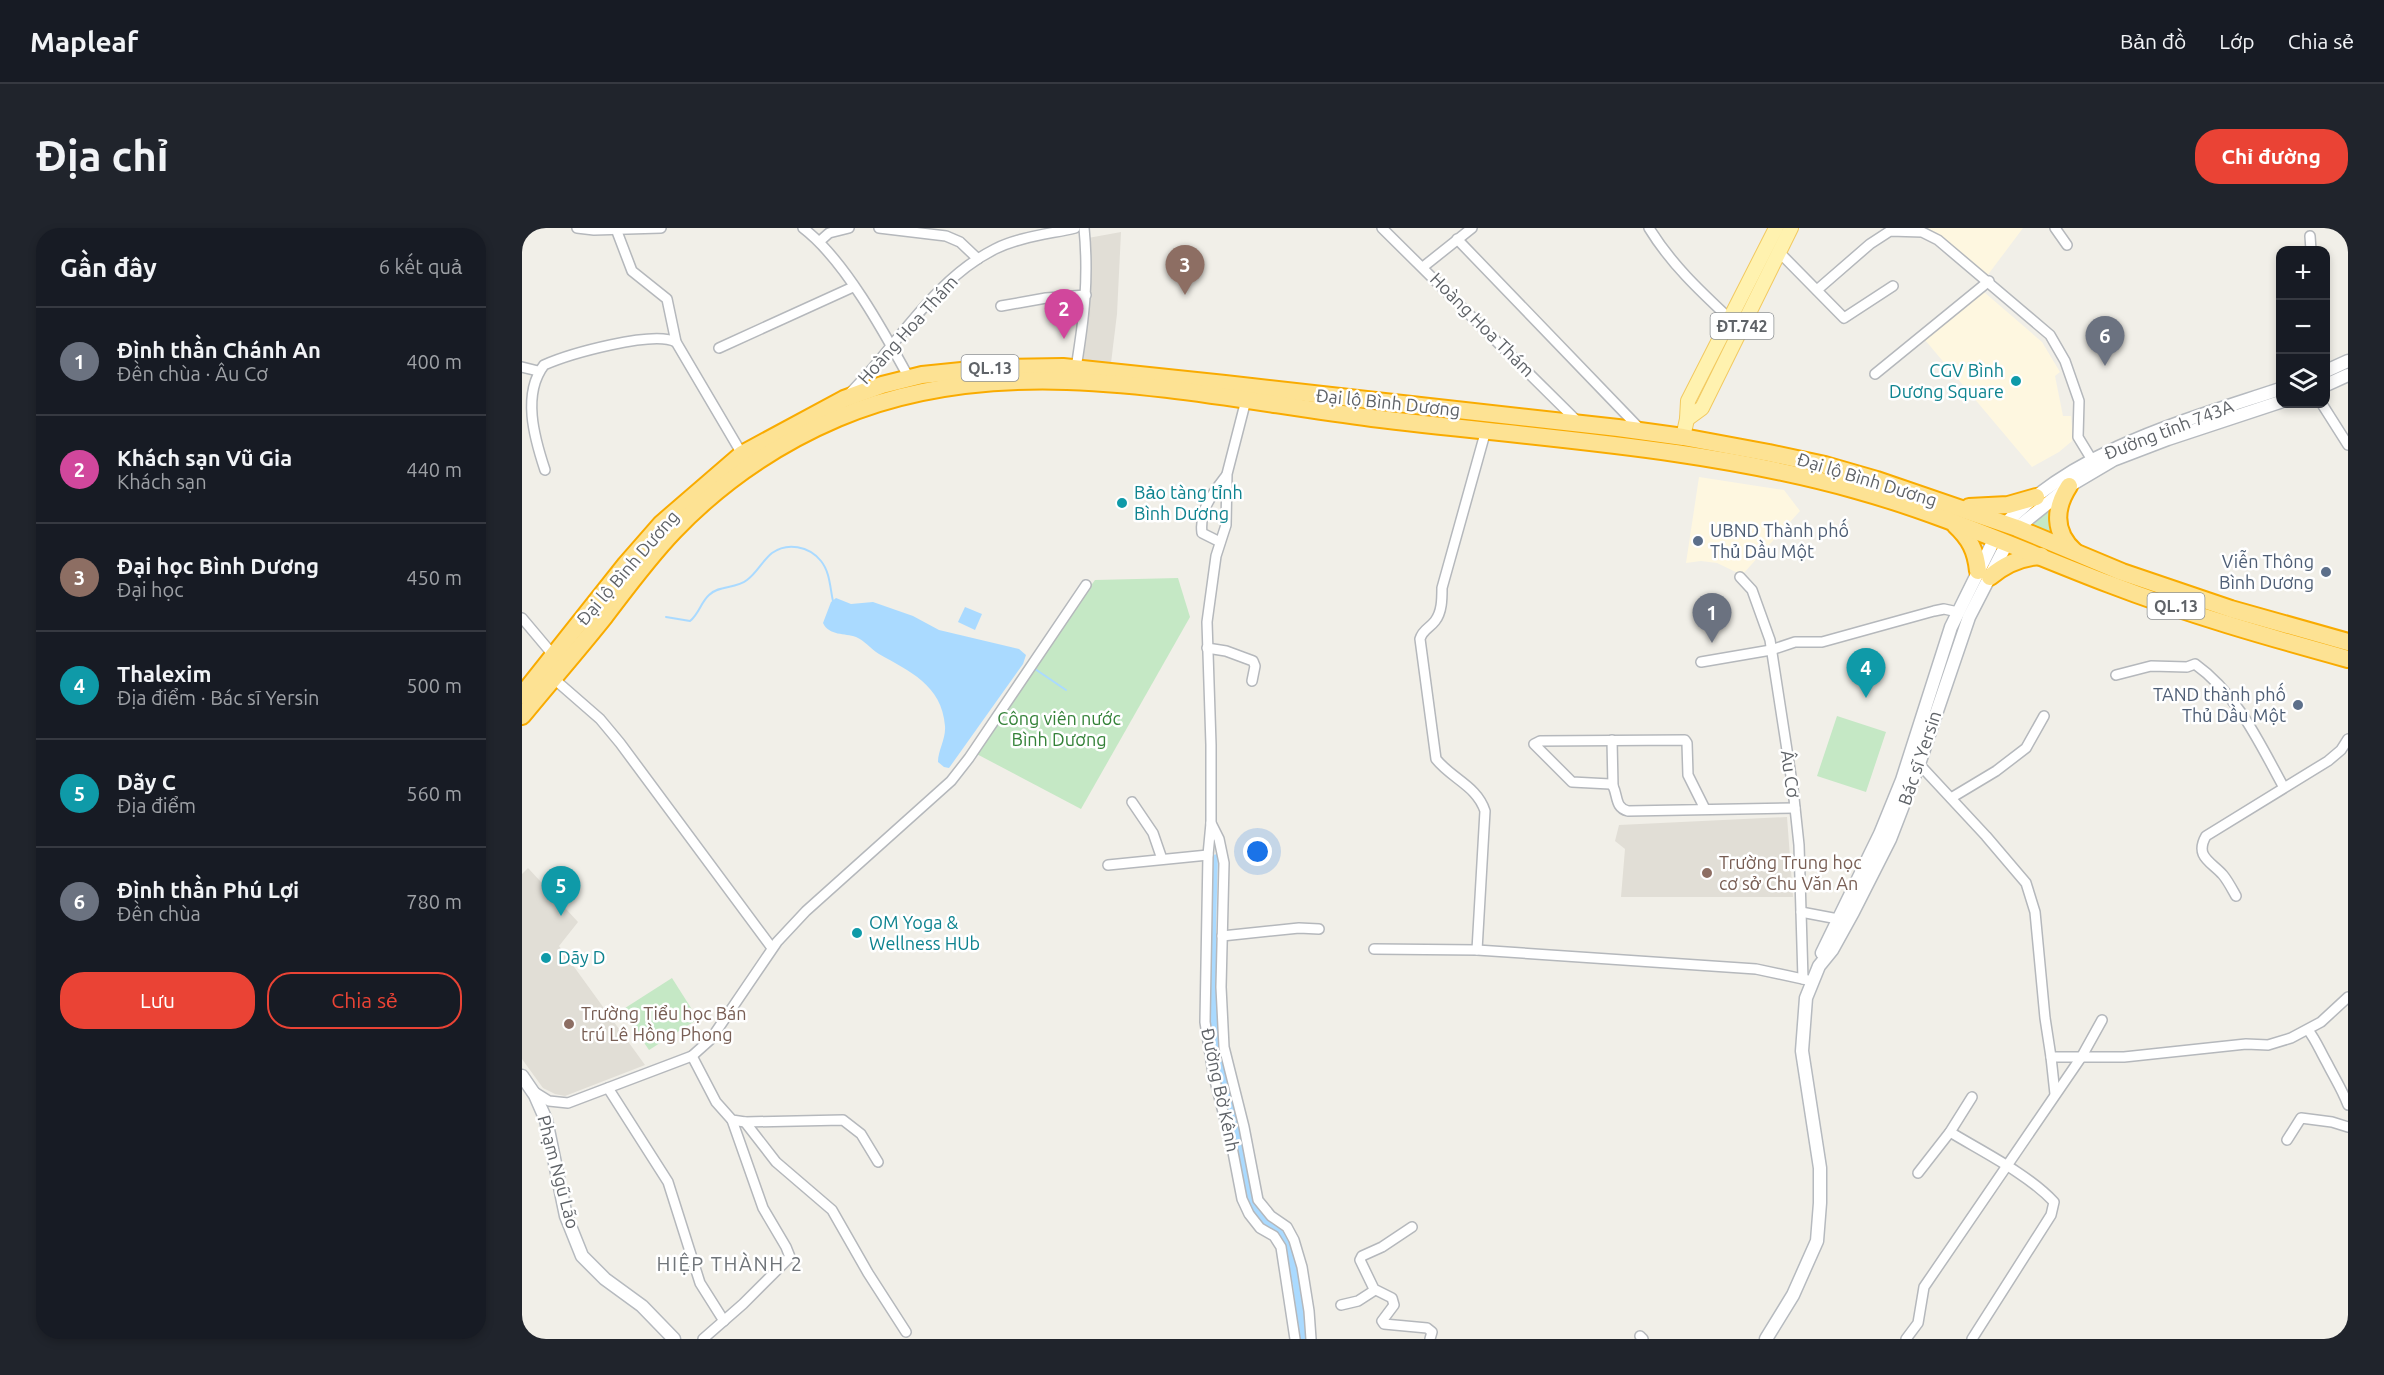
<!DOCTYPE html>
<html lang="vi">
<meta charset="utf-8">
<style>
:root{--surface:#171b24;--page:#20242c;--text:#f1f3f6;--muted:#9ea1a6;--line:#363941;--accent:#ea4335}
body{margin:0;font-family:Ubuntu,sans-serif;background:var(--page);color:var(--text)}
.controls{position:absolute;right:18px;top:18px;display:grid;overflow:hidden;border-radius:12px;box-shadow:0 3px 9px #0003}
.controls button{width:54px;height:54px;display:grid;place-items:center;padding:0;border:0;border-bottom:2px solid var(--line);background:var(--surface);color:var(--text);font:30px sans-serif}
.you{position:absolute;left:736px;top:624px;width:21px;height:21px;margin:-15px;border:4px solid #fff;border-radius:50%;background:#1a73e8;box-shadow:0 0 0 9px #1a73e833}
.badge{display:grid;place-items:center;width:39px;height:39px;border-radius:50%;background:var(--accent);color:#fff;font-size:20px;font-weight:700}
.pin{position:absolute;translate:-50% -50px;filter:drop-shadow(0 2px 3px #0008)}
.pin::after{content:'';position:absolute;top:32px;width:21px;height:18px;background:inherit;clip-path:polygon(0 0,100% 0,50% 100%)}
.list{margin:0;padding:0;list-style:none}
h2{display:flex;justify-content:space-between;align-items:center;height:78px;margin:0;padding:0 24px;font-size:26px}
h2 small{font-size:20px;font-weight:400;color:var(--muted)}
.list li{display:grid;grid-template-columns:39px 1fr auto;gap:18px;align-items:center;box-sizing:border-box;height:108px;padding:0 24px;border-top:2px solid var(--line)}
.list b{display:block;font-size:22px;white-space:nowrap}
.list p{margin:0;font-size:20px;white-space:nowrap;color:var(--muted)}
.list em{font-size:20px;font-style:normal;color:var(--muted)}
.actions{display:flex;gap:12px;padding:18px 24px}
.actions a{flex:1;padding:14px 0;border:2px solid var(--accent);border-radius:24px;text-align:center;font-size:21px;color:var(--accent)}
.actions .main{background:var(--accent);color:#fff}
.icon{flex:none;width:33px;height:33px;fill:none;stroke:currentColor;stroke-width:2;stroke-linecap:round;stroke-linejoin:round}
.map{position:relative;flex:none;width:1826px;height:1111px;overflow:hidden;border-radius:24px}
header{display:flex;align-items:center;gap:36px;box-sizing:border-box;height:84px;padding:0 30px;background:var(--surface);border-bottom:2px solid var(--line)}
header strong{font-size:28px}
nav{display:flex;gap:33px;margin-inline-start:auto;font-size:21px}
.intro{display:flex;align-items:center;justify-content:space-between;box-sizing:border-box;height:144px;padding:0 36px}
h1{margin:0;font-size:42px}
.button{padding:15px 27px;border-radius:24px;background:var(--accent);color:#fff;font-size:21px;font-weight:700}
main{display:flex;gap:36px;padding:0 36px}
aside{flex:1;background:var(--surface);border-radius:24px;box-shadow:0 3px 9px #0003}
.map>svg:first-child{display:block}
.commercial{fill:#fef7e0}
.education{fill:#e1ded6}
.green{fill:#c5e8c5}
.water{fill:#aadaff}
.lines{fill:none;stroke-linecap:round;stroke-linejoin:round}
.stream{stroke:#aadaff;stroke-width:2}
.street-casing{stroke:#b5b8bc;stroke-width:12}
.secondary-casing{stroke:#b6babf;stroke-width:15}
.primary-casing{stroke:#f2c960;stroke-width:16}
.highway-casing{stroke:#f9ab00;stroke-width:20}
.street{stroke:#fff;stroke-width:9}
.secondary{stroke:#fff;stroke-width:12}
.primary{stroke:#fff2af;stroke-width:14}
.highway{stroke:#fde293;stroke-width:16}
.culture-dot{fill:#0f9aa8;stroke:#fff;stroke-width:2}
.service-dot{fill:#5c6f8a;stroke:#fff;stroke-width:2}
.education-dot{fill:#8d6e63;stroke:#fff;stroke-width:2}
.labels{text-anchor:middle;stroke-width:5;stroke-linejoin:round;paint-order:stroke}
.shield{fill:#fff;stroke:#8f9295;stroke-width:1.5}
.shield-label{font-size:16px;font-weight:bold;fill:#5f6368}
.street-label{font-size:18px;fill:#5f6368;stroke:#fff}
.culture-label{font-size:18px;fill:#0d838f;stroke:#fff;text-anchor:start}
.service-label{font-size:18px;fill:#4e5e75;stroke:#fff;text-anchor:end}
.park-label{font-size:18px;fill:#348238;stroke:#fff}
.education-label{font-size:18px;fill:#785e54;stroke:#fff;text-anchor:start}
.neighbourhood-label{font-size:20px;letter-spacing:1.5px;fill:#70757a;stroke:#fff}
</style>
<header>
<strong>Mapleaf</strong>
<nav><a>Bản đồ</a><a>Lớp</a><a>Chia sẻ</a></nav>
</header>
<div class="intro"><h1>Địa chỉ</h1><a class="button">Chỉ đường</a></div>
<main>
<aside>
<h2>Gần đây<small>6 kết quả</small></h2>
<ul class="list">
<li><span class="badge" style="background:#6b7280">1</span><div><b>Đình thần Chánh An</b><p>Đền chùa · Âu Cơ</p></div><em>400 m</em></li>
<li><span class="badge" style="background:#d1479c">2</span><div><b>Khách sạn Vũ Gia</b><p>Khách sạn</p></div><em>440 m</em></li>
<li><span class="badge" style="background:#8d6e63">3</span><div><b>Đại học Bình Dương</b><p>Đại học</p></div><em>450 m</em></li>
<li><span class="badge" style="background:#0f9aa8">4</span><div><b>Thalexim</b><p>Địa điểm · Bác sĩ Yersin</p></div><em>500 m</em></li>
<li><span class="badge" style="background:#0f9aa8">5</span><div><b>Dãy C</b><p>Địa điểm</p></div><em>560 m</em></li>
<li><span class="badge" style="background:#6b7280">6</span><div><b>Đình thần Phú Lợi</b><p>Đền chùa</p></div><em>780 m</em></li>
</ul>
<div class="actions"><a class="main">Lưu</a><a>Chia sẻ</a></div>
</aside>
<div class="map">
<svg width="1826" height="1111" viewBox="0 0 1826 1111">
<rect width="100%" height="100%" fill="#f1efe8"/>
<g class="commercial">
<polygon points="1406,0 1501,0 1465,48"/>
<polygon points="1462,64 1520,114 1538,144 1533,148 1541,188 1549,188 1551,209 1550,213 1537,224 1510,239 1403,112"/>
<polygon points="1177,249 1262,262 1278,283 1220,347 1195,335 1179,333 1164,335"/>
</g>
<g class="education">
<polygon points="599,4 595,86 589,135 559,132 566,10"/>
<polygon points="1265,589 1271,669 1099,669 1103,621 1093,613 1097,597"/>
<polygon points="6,640 56,694 37,718 123,837 43,868 33,866 21,860 0,831 0,646"/>
</g>
<g class="green">
<polygon points="1527,282 1531,309 1507,300"/>
<polygon points="656,350 668,389 559,581 449,523 573,352"/>
<polygon points="1315,488 1364,504 1344,564 1295,548"/>
<polygon points="150,750 176,791 127,822 100,782"/>
</g>
<g class="water">
<path d="M314 370 329 376 351 374 391 388 417 402 497 421 504 427 501 436 427 540 422 539 416 534C416 522 424 511 423 498 420 457 387 443 357 426 349 421 342 412 334 409 323 405 307 408 301 395L309 374Z"/>
<polygon points="443,379 460,386 453,402 436,394"/>
<path d="M696 626 694 702 697 808 734 974C742 988 758 995 765 1009 779 1033 784 1083 784 1111H777L771 1058 761 1013 742 999 726 977 694 835 687 782 690 627Z"/>
</g>
<g class="lines">
<g class="stream">
<path d="M144 389 168 393C177 386 179 374 187 367 197 357 214 361 225 352 235 345 240 333 250 325 265 314 287 318 299 333 308 344 308 360 311 373"/>
<polyline points="513,441 544,462"/>
</g>
<defs>
<g id="street">
<polyline points="55,0 72,2 139,0"/>
<path d="M281 0C322 31 362 104 387 150"/>
<polyline points="357,0 424,8 438,14 456,31"/>
<polyline points="860,0 1057,195"/>
<path d="M1127 0C1149 36 1178 63 1209 92"/>
<polyline points="1533,0 1545,17"/>
<polyline points="94,1 110,43 145,71 154,114 220,226"/>
<polyline points="1788,8 1789,22"/>
<polyline points="935,11 1119,202"/>
<polyline points="298,13 307,5 327,0"/>
<polyline points="1257,24 1322,90 1371,58"/>
<polyline points="901,39 950,0"/>
<polyline points="1295,62 1348,16 1368,3 1400,4 1416,12 1528,107 1543,133 1557,173 1556,209 1570,232"/>
<polyline points="479,78 524,70 564,67"/>
<polyline points="197,120 331,59"/>
<polyline points="0,139 16,143"/>
<path d="M554 140C562 91 567 50 562 0"/>
<polyline points="1353,146 1467,53"/>
<path d="M328 165C375 118 411 52 473 21 497 9 527 6 553 0"/>
<polyline points="724,172 705,246 704,297 694,328 685,394 689,517 689,595 697,611 702,635 699,759 702,819 722,899 736,972 749,988 765,999 772,1012 780,1039 787,1083 789,1111"/>
<polyline points="1800,176 1826,217"/>
<path d="M23 242C12 209 0 166 22 137 47 126 131 102 154 114"/>
<path d="M698 314 680 305C677 282 691 265 704 248"/>
<polyline points="1218,349 1230,362 1248,412 1271,561 1277,617 1281,751"/>
<polyline points="0,390 32,428"/>
<polyline points="685,420 704,423 731,433 733,438 730,453"/>
<polyline points="1179,434 1249,422 1273,414 1300,414 1412,383 1422,381 1436,384"/>
<path d="M1594 447 1629 438 1665 439 1673 436C1715 466 1737 514 1761 558"/>
<polyline points="31,450 78,491 98,515 250,720"/>
<polyline points="1090,512 1091,558"/>
<polyline points="1397,536 1464,608 1504,655 1513,684 1523,790 1529,829 1602,829 1724,816 1746,817 1769,810 1799,794 1826,769"/>
<polyline points="1429,570 1474,543 1504,520 1522,488"/>
<polyline points="610,574 631,605 640,631"/>
<path d="M1183 581 1166 547 1165 515 1163 512 1018 513 1012 516 1050 554 1088 556 1091 558C1096 568 1093 580 1106 583L1273 580"/>
<polyline points="689,595 686,627 683,794 691,845 710,919 720,971 727,986 738,1000 752,1008 759,1019 773,1111"/>
<polyline points="586,637 686,627"/>
<path d="M1714 668C1710 661 1706 653 1701 647 1690 634 1672 629 1684 608L1806 533 1819 522 1826 511"/>
<polyline points="1279,684 1316,691"/>
<polyline points="700,708 777,700 797,701"/>
<polyline points="852,721 955,722 1234,741 1290,753"/>
<path d="M955 722 963 583C955 558 930 551 914 531L898 411C901 401 907 401 913 393 920 384 920 371 920 360L964 202"/>
<path d="M1786 802C1794 812 1798 823 1805 835 1812 849 1820 861 1826 877"/>
<polyline points="170,828 189,811 255,714 284,683 429,553 447,530 564,357"/>
<polyline points="1529,829 1533,866"/>
<polyline points="86,860 146,954 178,1055 202,1093"/>
<polyline points="11,863 27,873 46,875 170,828 194,874 210,892 223,894 321,892 339,906 356,934"/>
<polyline points="223,894 254,934 310,982 346,1045 384,1104"/>
<path d="M1428 904C1461 924 1506 946 1532 974L1529 987 1450 1111"/>
<polyline points="1765,912 1779,890 1810,894 1826,899"/>
<polyline points="1396,945 1428,904 1450,869"/>
<polyline points="890,999 860,1019 840,1028 838,1032 852,1061 870,1070 872,1077 860,1093 862,1096 905,1100 910,1104 908,1111"/>
<polyline points="819,1077 836,1073 853,1062"/>
<polyline points="1118,1108 1121,1111"/>
<polyline points="181,1111 221,1076 268,1029 264,1019 241,980 210,892"/>
<polyline points="1384,1111 1396,1095 1402,1059 1560,828 1580,792"/>
</g>
<g id="secondary">
<polyline points="1804,143 1826,133"/>
<polyline points="1804,157 1826,147"/>
<path d="M1483 296C1556 221 1662 193 1758 161"/>
<polyline points="1495,300 1547,258 1591,232 1646,211 1758,174"/>
<polyline points="1300,725 1358,606 1380,552 1429,399 1473,310"/>
<polyline points="0,848 13,867 24,892 44,988 60,1028 83,1051 120,1078 152,1111"/>
<polyline points="1244,1111 1271,1067 1295,1013 1298,975 1298,940 1280,823 1284,770 1297,738 1310,722 1331,684 1368,611 1397,536 1447,389 1485,315"/>
</g>
<g id="primary">
<polyline points="1165,191 1180,180 1269,0"/>
<polyline points="1161,209 1165,191 1166,173 1254,0"/>
</g>
<g id="highway">
<path d="M1547 258C1532 281 1531 304 1553 324"/>
<polyline points="1447,279 1486,277 1514,269"/>
<path d="M1433 297C1448 311 1454 323 1456 343"/>
<path d="M1468 349C1482 337 1499 329 1519 328"/>
<polyline points="0,467 104,336 139,296 220,226 322,171 360,157 400,147 469,140 541,139 703,156 1096,200 1161,209 1247,225 1303,237 1355,252 1495,300 1600,344 1709,381 1826,414"/>
<path d="M0 488C27 455 56 422 83 388 105 359 127 329 152 303 198 255 255 216 316 190 485 118 675 168 850 190 1011 210 1177 218 1334 262 1421 286 1503 324 1587 356 1665 386 1746 409 1826 431"/>
</g>
</defs>
<use href="#street" class="street-casing"/>
<use href="#secondary" class="secondary-casing"/>
<use href="#primary" class="primary-casing"/>
<use href="#highway" class="highway-casing"/>
<use href="#street" class="street"/>
<use href="#secondary" class="secondary"/>
<use href="#primary" class="primary"/>
<use href="#highway" class="highway"/>
</g>
<g class="culture-dot">
<circle cx="1494" cy="153" r="6"/>
<circle cx="600" cy="275" r="6"/>
<circle cx="335" cy="705" r="6"/>
<circle cx="24" cy="730" r="6"/>
</g>
<g class="service-dot">
<circle cx="1176" cy="313" r="6"/>
<circle cx="1804" cy="344" r="6"/>
<circle cx="1776" cy="477" r="6"/>
</g>
<g class="education-dot">
<circle cx="1185" cy="645" r="6"/>
<circle cx="47" cy="796" r="6"/>
</g>
<g class="labels">
<g class="shield">
<rect x="1188.5" y="85" width="63" height="26" rx="4.5"/>
<rect x="439.5" y="127" width="57" height="26" rx="4.5"/>
<rect x="1625.5" y="365" width="57" height="26" rx="4.5"/>
</g>
<g class="shield-label">
<text x="1220" y="104">ĐT.742</text>
<text x="468" y="146">QL.13</text>
<text x="1654" y="384">QL.13</text>
</g>
<g class="street-label">
<text transform="translate(960 97) rotate(45)" y="6">Hoàng Hoa Thám</text>
<text transform="translate(386 102) rotate(-48)" y="6">Hoàng Hoa Thám</text>
<text transform="translate(866 175) rotate(6)" y="6">Đại lộ Bình Dương</text>
<text transform="translate(1647 202) rotate(-21)" y="6">Đường tỉnh 743A</text>
<text transform="translate(1345 252) rotate(17)" y="6">Đại lộ Bình Dương</text>
<text transform="translate(106 340) rotate(-49)" y="6">Đại lộ Bình Dương</text>
<text transform="translate(1398 530) rotate(-71)" y="6">Bác sĩ Yersin</text>
<text transform="translate(1268 546) rotate(82)" y="6">Âu Cơ</text>
<text transform="translate(698 862) rotate(78)" y="6">Đường Bờ Kênh</text>
<text transform="translate(36 944) rotate(75)" y="6">Phạm Ngũ Lão</text>
</g>
<g class="culture-label">
<text x="1482" y="149" text-anchor="end">CGV Bình<tspan x="1482" dy="21">Dương Square</tspan></text>
<text x="612" y="271">Bảo tàng tỉnh<tspan x="612" dy="21">Bình Dương</tspan></text>
<text x="347" y="701">OM Yoga &amp;<tspan x="347" dy="21">Wellness HUb</tspan></text>
<text x="36" y="736">Dãy D</text>
</g>
<g class="service-label">
<text x="1188" y="309" text-anchor="start">UBND Thành phố<tspan x="1188" dy="21">Thủ Dầu Một</tspan></text>
<text x="1792" y="340">Viễn Thông<tspan x="1792" dy="21">Bình Dương</tspan></text>
<text x="1764" y="473">TAND thành phố<tspan x="1764" dy="21">Thủ Dầu Một</tspan></text>
</g>
<g class="park-label">
<text x="537" y="497">Công viên nước<tspan x="537" dy="21">Bình Dương</tspan></text>
</g>
<g class="education-label">
<text x="1197" y="641">Trường Trung học<tspan x="1197" dy="21">cơ sở Chu Văn An</tspan></text>
<text x="59" y="792">Trường Tiểu học Bán<tspan x="59" dy="21">trú Lê Hồng Phong</tspan></text>
</g>
<g class="neighbourhood-label">
<text x="208" y="1043">HIỆP THÀNH 2</text>
</g>
</g>
</svg>
<div class="controls">
<button>+</button>
<button>−</button>
<button><svg class="icon" aria-label="layers" viewBox="0 0 24 24"><path d="M12 4l9 5-9 5-9-5zM3 14l9 5 9-5"/></svg></button>
</div>
<div class="you"></div>
<div class="pin badge" style="left:1190px;top:415px;background:#6b7280">1</div>
<div class="pin badge" style="left:542px;top:111px;background:#d1479c">2</div>
<div class="pin badge" style="left:663px;top:67px;background:#8d6e63">3</div>
<div class="pin badge" style="left:1344px;top:470px;background:#0f9aa8">4</div>
<div class="pin badge" style="left:39px;top:688px;background:#0f9aa8">5</div>
<div class="pin badge" style="left:1583px;top:138px;background:#6b7280">6</div>
</div>
</main>
